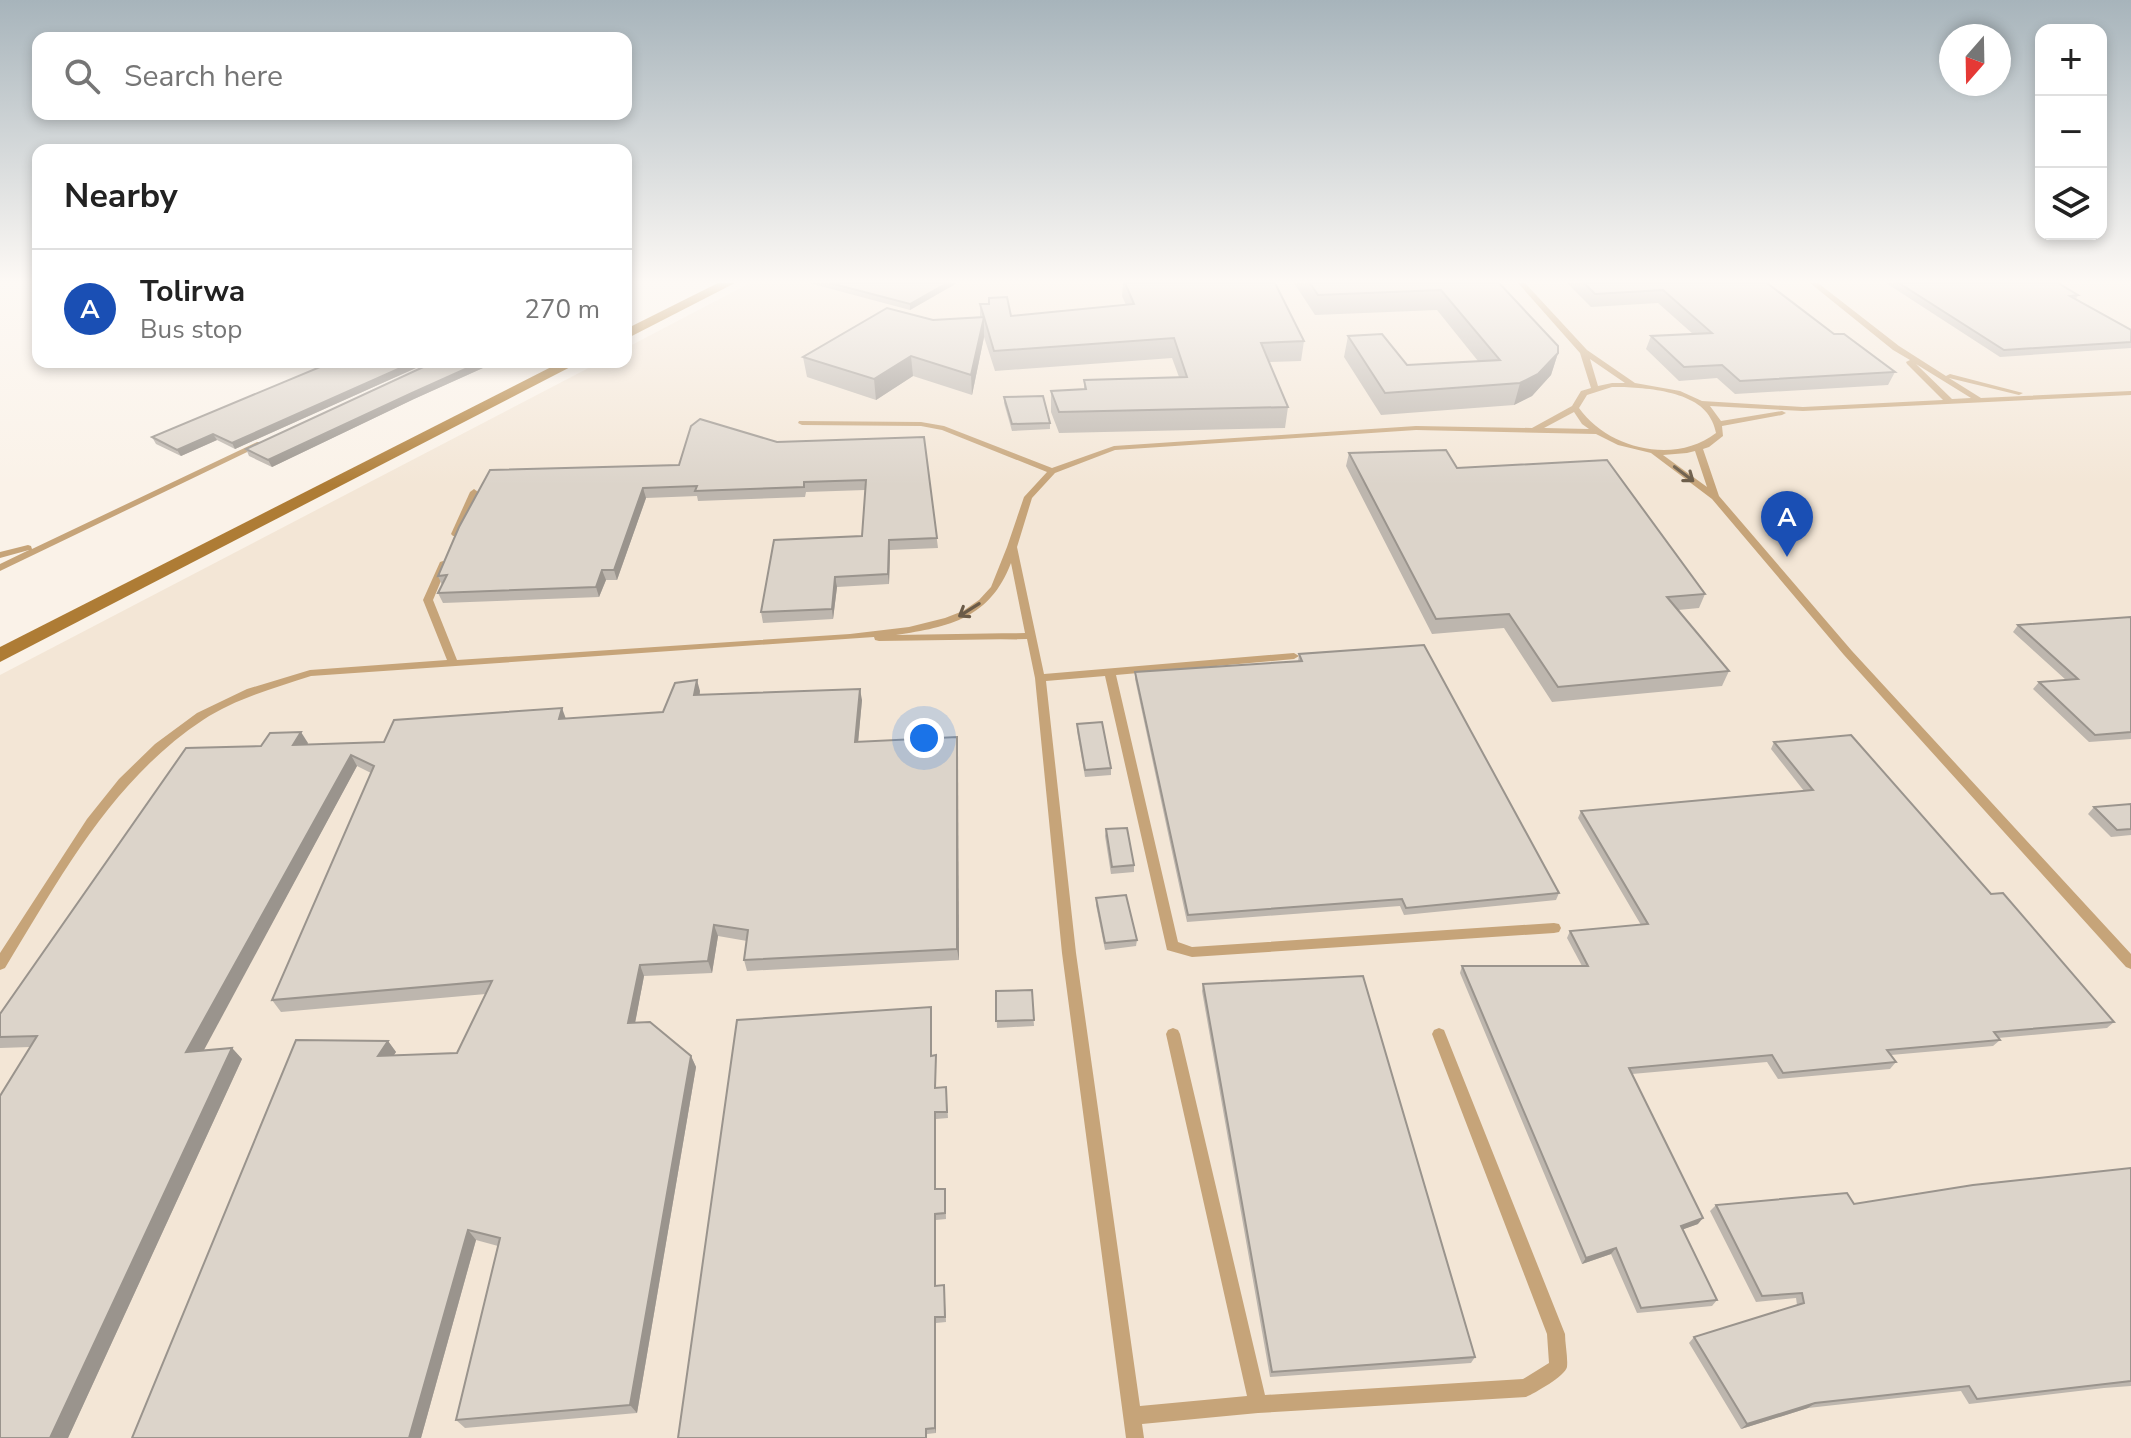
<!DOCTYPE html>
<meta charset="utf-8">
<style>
:root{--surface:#fff;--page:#f2f2f2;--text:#222;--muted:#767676;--line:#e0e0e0;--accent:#d93025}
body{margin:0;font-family:"Nunito Sans",sans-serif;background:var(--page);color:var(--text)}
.controls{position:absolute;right:24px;top:24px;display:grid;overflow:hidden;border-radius:16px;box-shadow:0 4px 12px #0003}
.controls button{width:72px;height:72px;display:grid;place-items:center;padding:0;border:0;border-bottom:2px solid var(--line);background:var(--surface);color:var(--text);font:40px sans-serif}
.compass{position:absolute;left:1939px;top:24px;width:72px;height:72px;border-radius:50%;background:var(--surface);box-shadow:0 4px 12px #0003;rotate:200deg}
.you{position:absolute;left:924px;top:738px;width:28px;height:28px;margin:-20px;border:6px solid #fff;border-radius:50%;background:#1a73e8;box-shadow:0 0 0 12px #1a73e833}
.badge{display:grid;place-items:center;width:52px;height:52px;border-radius:50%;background:var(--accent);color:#fff;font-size:26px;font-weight:700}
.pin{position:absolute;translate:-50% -66px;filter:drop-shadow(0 2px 4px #0008)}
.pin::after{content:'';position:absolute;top:42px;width:28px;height:24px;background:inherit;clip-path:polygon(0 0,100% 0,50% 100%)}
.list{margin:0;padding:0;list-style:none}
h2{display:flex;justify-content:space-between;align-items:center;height:104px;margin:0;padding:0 32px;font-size:34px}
h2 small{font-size:26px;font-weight:400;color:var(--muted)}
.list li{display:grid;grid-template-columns:52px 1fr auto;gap:24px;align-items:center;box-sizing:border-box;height:120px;padding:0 32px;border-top:2px solid var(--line)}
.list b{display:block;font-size:30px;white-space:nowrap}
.list p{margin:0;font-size:26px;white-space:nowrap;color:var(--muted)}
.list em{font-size:26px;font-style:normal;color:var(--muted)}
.icon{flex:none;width:44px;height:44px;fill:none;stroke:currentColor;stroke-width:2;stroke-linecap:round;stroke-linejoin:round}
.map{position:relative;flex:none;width:2131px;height:1438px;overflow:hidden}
.search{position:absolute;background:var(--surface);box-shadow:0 4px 12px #0003;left:32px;top:32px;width:600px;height:88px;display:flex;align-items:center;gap:20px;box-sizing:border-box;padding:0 28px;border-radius:16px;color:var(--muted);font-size:30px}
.panel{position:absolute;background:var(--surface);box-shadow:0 4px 12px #0003;left:32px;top:144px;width:600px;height:224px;border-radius:16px}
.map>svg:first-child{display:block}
.built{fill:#f3e6d6}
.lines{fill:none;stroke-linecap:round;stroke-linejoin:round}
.service{fill:#c6a479;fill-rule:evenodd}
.secondary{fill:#ae7c35;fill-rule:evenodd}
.wall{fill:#bdb6ae}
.shaded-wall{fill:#9a948d}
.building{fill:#dcd4ca;stroke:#9a948d;stroke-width:2}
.oneway{stroke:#6a5b48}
</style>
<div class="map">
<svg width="2131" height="1438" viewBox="0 0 2131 1438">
<rect width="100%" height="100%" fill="#faf2e8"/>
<polygon class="built" points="750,283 2131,283 2131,1438 0,1438 0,675 600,362 626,362 626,348"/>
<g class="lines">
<g class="service">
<polygon points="626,283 634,283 626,286"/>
<path d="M1518 283H1525L1587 350 1635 383 1680 391 1702 401 1803 407 1943 400 1907 364 1906 362 1910 360 1893 350 1810 283H1818L1899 346 1946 376 1950 374 2023 393 2019 395 1949 378 1981 398 2131 391V395L1803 411 1710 406 1721 421 1782 411 1786 413 1782 415 1722 426 1723 436 1709 447 1703 449 1719 496 1852 651 2131 954V969L2126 967 1844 655 1712 499 1651 453 1618 445 1596 434 1416 430 1115 450 1055 473 1032 498 1017 547 1044 674 1294 653 1299 656 1294 659 1116 675 1178 942 1192 947 1554 923 1559 924 1561 928 1559 932 1554 933 1192 957 1167 950 1105 676 1046 681 1076 953 1140 1406 1247 1396 1166 1034 1168 1030 1173 1028 1178 1030 1180 1034 1265 1395 1523 1379 1549 1363 1547 1334 1432 1034 1434 1030 1439 1028 1444 1030 1565 1334C1565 1344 1568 1357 1567 1367 1565 1376 1535 1393 1526 1397L1258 1413 1142 1424 1144 1438H1126L1062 953 1035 678 1027 639 879 641 875 640 874 637 311 676C274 688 235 699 203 720 112 780 60 878 5 968L0 970V953L87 819 119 779 155 744 197 713 247 689 310 670 447 660 423 600 440 562 443 561 448 564 433 600 457 660 850 634 909 627 945 618 963 611 979 600 991 587 1007 547 1024 497 1047 472 942 430 921 426 802 425 798 423 799 421 921 422 944 426 1052 468 1114 446 1416 426 1532 428 1572 406 1581 391 1591 388 1580 353ZM1590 359 1625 383H1612L1598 386ZM1916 364 1971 398 1952 399ZM1612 387C1642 387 1699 390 1712 421 1714 425 1715 429 1716 433 1675 465 1608 449 1579 408L1587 395ZM1574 412 1582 424 1589 429 1544 428ZM1695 451 1707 487 1663 455 1687 453ZM1011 563 1025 633 896 635C950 627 990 618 1011 563Z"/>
<polygon points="257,442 260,442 264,444 0,571 0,564 29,550 0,558 0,552 28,545 31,546 32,549"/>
<polygon points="474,489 478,492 461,534 459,536 453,536 451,534 470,492"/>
</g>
<g class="secondary">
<polygon points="718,283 735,283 626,339 626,329"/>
<polygon points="561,362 580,362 0,662 0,647"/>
</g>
</g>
<g class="wall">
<polygon points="809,283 957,283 910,310"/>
<polygon points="1123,283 1275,283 1304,341 1301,361 1269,362 1288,407 1285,428 1059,433 1051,412 1051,391 1084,389 1084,380 1179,377 1172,358 995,371 984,337 972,395 913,376 876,400 807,377 803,357 933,320 980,317 980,304 1011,316 1126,305 1122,296"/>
<polygon points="1294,283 1499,283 1558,353 1551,375 1532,396 1514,405 1381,415 1344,357 1348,336 1407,365 1478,361 1437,310 1315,315"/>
<polygon points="1567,283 1767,283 1834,334 1895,372 1888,385 1735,394 1717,378 1679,381 1646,349 1651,336 1693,334 1658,303 1591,307"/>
<polygon points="1886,283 2058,283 2078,295 2076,299 2131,330 2131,348 2000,357"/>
<polygon points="434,362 494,362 494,363 414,399 272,467 249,456 246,449"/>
<polygon points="427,363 235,449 217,440 181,456 156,444 152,437"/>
<polygon points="1004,397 1050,423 1050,429 1012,431 1004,403"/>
<polygon points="924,437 938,548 890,550 889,584 837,587 833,619 763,623 761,612 862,536 865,490 806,492 805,497 698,501 697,496 646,498 617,580 606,580 599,597 443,603 438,593 442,585 438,576 679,465 777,442"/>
<polygon points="1349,453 1457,468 1705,594 1699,608 1678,610 1729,671 1722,686 1552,702 1504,628 1432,634 1346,466"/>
<polygon points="2131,617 2131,739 2089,742 2033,689 2039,682 2066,680 2013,632 2018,625"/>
<polygon points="1299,654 1559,893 1556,900 1404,915 1400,906 1187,922 1135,679 1135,672 1298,662"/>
<polygon points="700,691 700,695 862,700 858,742 957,737 959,960 747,971 744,960 747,941 718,936 712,973 644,976 635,1022 691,1056 696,1067 637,1413 465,1428 456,1420 498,1246 476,1240 421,1438 388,1041 396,1052 393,1055 457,1053 486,994 281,1012 272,1000 371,773 357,766 203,1050 232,1048 242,1059 68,1438 0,1438 30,1047 0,1048 0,1014 261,746 308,743 307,745 384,742 566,719 663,712"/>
<polygon points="1077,724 1111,768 1111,775 1085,777 1077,731"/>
<polygon points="1774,742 1991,894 2114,1022 2107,1028 1998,1038 2000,1040 1993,1046 1891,1055 1896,1062 1890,1069 1778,1079 1767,1062 1632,1074 1698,1224 1683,1229 1717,1300 1712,1306 1637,1313 1611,1254 1582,1264 1460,973 1462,966 1582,966 1567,938 1570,931 1641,925 1578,818 1581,811 1804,791 1771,749"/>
<polygon points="2131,804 2131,835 2111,837 2088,814 2094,807"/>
<polygon points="1106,829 1134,865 1134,872 1111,874 1105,836"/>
<polygon points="1096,898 1137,940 1136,946 1105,950 1096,905"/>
<polygon points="1203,984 1475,1357 1471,1363 1270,1377 1202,991"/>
<polygon points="1032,990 1034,1026 997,1028 996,991"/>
<polygon points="932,1014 932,1056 936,1055 936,1088 946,1087 948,1118 936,1119 936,1189 945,1189 946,1219 936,1220 936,1286 944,1285 946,1322 936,1323 936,1433 927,1434 927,1438 678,1438"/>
<polygon points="2131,1168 2131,1386 2104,1388 1969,1404 1961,1391 1808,1408 1741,1429 1689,1343 1694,1337 1797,1305 1796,1298 1756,1302 1710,1211 1716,1205 1854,1204"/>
</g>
<g class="shaded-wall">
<polygon points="947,283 957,283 910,310 910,304"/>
<polygon points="984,317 984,337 972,395 971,375"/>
<polygon points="1558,353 1551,375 1532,396 1514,405 1520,383"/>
<polygon points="911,356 913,376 876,400 874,379"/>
<polygon points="414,362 426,362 427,363 235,449 232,443"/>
<polygon points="481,362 494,362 494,363 414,399 272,467 268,460 412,393"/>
<polygon points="213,434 217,440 181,456 177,450"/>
<polygon points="643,488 646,498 617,580 614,570"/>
<polygon points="889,540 890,550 889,584 888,574"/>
<polygon points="602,570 606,580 599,597 596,587"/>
<polygon points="835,577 837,587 833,619 832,609"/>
<polygon points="697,680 700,691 697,707 694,695"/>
<polygon points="860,689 862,700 857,754 855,742"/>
<polygon points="562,708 566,719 559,719"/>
<polygon points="301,732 308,743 300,756 293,745"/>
<polygon points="957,737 958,749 959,960 957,949"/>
<polygon points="351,755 357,766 197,1063 186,1052"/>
<polygon points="714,925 718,936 712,973 708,961"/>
<polygon points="640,965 644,976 633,1034 628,1023"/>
<polygon points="388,1041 396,1052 386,1067 378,1056"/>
<polygon points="232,1048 242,1059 68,1438 50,1438"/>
<polygon points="691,1056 696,1067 637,1413 630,1405"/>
<polygon points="935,1112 936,1119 936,1196 935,1189"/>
<polygon points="935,1214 936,1220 936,1292 935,1286"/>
<polygon points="1703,1218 1698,1224 1676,1232 1681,1226"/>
<polygon points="468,1230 476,1240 421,1438 409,1438"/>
<polygon points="1616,1248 1611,1254 1582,1264 1586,1258"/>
<polygon points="935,1317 936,1323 936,1433 935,1428"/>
<polygon points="1815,1403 1808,1408 1741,1429 1747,1424"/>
</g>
<g class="building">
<polygon points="830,283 947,283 910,304"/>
<polygon points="1125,283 1275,283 1304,341 1261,343 1288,407 1059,412 1051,391 1086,389 1084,380 1187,377 1174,338 994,351 984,317 971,375 911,356 874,379 803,357 887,308 933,320 984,317 980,304 989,304 989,298 1007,297 1011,316 1134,304"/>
<polygon points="1310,283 1499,283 1558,346 1558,353 1538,374 1520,383 1385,393 1348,336 1382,334 1407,365 1500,360 1441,290 1318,295"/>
<polygon points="1584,283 1767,283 1834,334 1844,334 1895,372 1740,381 1722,365 1684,367 1651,336 1712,333 1663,290 1595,294"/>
<polygon points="1899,283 2058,283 2078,295 2070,296 2131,330 2131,342 2004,350"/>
<polygon points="332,362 414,362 232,443 213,434 177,450 152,437"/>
<polygon points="434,362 481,362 412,393 268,460 246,449"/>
<polygon points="1043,396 1050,423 1012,424 1004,397"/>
<polygon points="700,419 777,442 924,437 937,538 889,540 888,574 835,577 832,609 761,612 774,540 862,536 866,480 804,482 804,487 695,491 697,486 643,488 614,570 602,570 596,587 438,593 447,575 438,576 459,527 490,470 679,465 691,426"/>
<polygon points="1446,450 1457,468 1607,460 1705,594 1667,597 1729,671 1558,687 1509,614 1436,619 1349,453"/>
<polygon points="2131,617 2131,732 2095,735 2039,682 2078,679 2018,625"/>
<polygon points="1424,645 1559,893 1406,908 1402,899 1188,915 1135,672 1302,661 1299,654"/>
<polygon points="697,680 694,695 860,689 855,742 957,737 957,949 744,960 748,930 714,925 708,961 640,965 628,1023 650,1022 691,1056 630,1405 456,1420 500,1238 468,1230 409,1438 132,1438 296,1040 388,1041 378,1056 457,1053 492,981 272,1000 374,766 351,755 186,1052 232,1048 50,1438 0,1438 0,1096 37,1036 0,1037 0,1014 186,748 261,746 270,733 301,732 293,745 384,742 394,720 562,708 559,719 663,712 675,683"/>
<polygon points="1102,722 1111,768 1085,770 1077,724"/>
<polygon points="1851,735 1991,894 2003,893 2114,1022 1994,1032 2000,1040 1887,1050 1896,1062 1783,1073 1772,1055 1629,1068 1703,1218 1681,1226 1717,1300 1641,1308 1616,1248 1586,1258 1462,966 1588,966 1570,931 1648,924 1581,811 1813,790 1774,742"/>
<polygon points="2131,804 2131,829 2117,830 2094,807"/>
<polygon points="1127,828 1134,865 1112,867 1106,829"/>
<polygon points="1126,895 1137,940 1105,943 1096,898"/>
<polygon points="1363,976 1475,1357 1272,1372 1203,984"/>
<polygon points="1032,990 1034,1020 996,1021 996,991"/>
<polygon points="931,1007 931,1056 936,1055 935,1088 946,1087 947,1112 935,1112 935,1189 945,1189 945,1213 935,1214 935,1286 944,1285 945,1317 935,1317 935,1428 926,1429 926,1438 678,1438 737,1020"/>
<polygon points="2131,1168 2131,1381 1977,1399 1969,1386 1815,1403 1747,1424 1694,1337 1804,1303 1802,1293 1762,1296 1716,1205 1847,1193 1854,1204 1973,1185"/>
</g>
<defs><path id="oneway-shaft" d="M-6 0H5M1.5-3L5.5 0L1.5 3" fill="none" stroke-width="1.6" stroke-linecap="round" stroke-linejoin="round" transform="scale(2)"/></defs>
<g class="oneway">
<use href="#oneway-shaft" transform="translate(1684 474) rotate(37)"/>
<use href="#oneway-shaft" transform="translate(969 610) rotate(148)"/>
</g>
<linearGradient id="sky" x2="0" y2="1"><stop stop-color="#a7b4bb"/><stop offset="0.58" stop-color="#fdf9f5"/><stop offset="1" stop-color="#fdf9f5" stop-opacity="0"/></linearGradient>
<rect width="2131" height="485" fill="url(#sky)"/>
</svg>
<div class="controls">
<button>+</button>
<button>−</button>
<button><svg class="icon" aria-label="layers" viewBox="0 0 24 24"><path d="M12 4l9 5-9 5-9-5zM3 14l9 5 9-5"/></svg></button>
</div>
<svg class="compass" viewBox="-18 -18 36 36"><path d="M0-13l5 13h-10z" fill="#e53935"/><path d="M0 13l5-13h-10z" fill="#767676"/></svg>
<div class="you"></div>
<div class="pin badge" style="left:1787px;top:557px;background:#1a4fb4">A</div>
<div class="search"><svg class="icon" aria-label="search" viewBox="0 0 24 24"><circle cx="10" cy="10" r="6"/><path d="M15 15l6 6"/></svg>Search here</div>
<section class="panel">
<h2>Nearby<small></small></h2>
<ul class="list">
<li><span class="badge" style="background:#1a4fb4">A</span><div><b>Tolirwa</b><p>Bus stop</p></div><em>270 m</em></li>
</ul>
</section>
</div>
